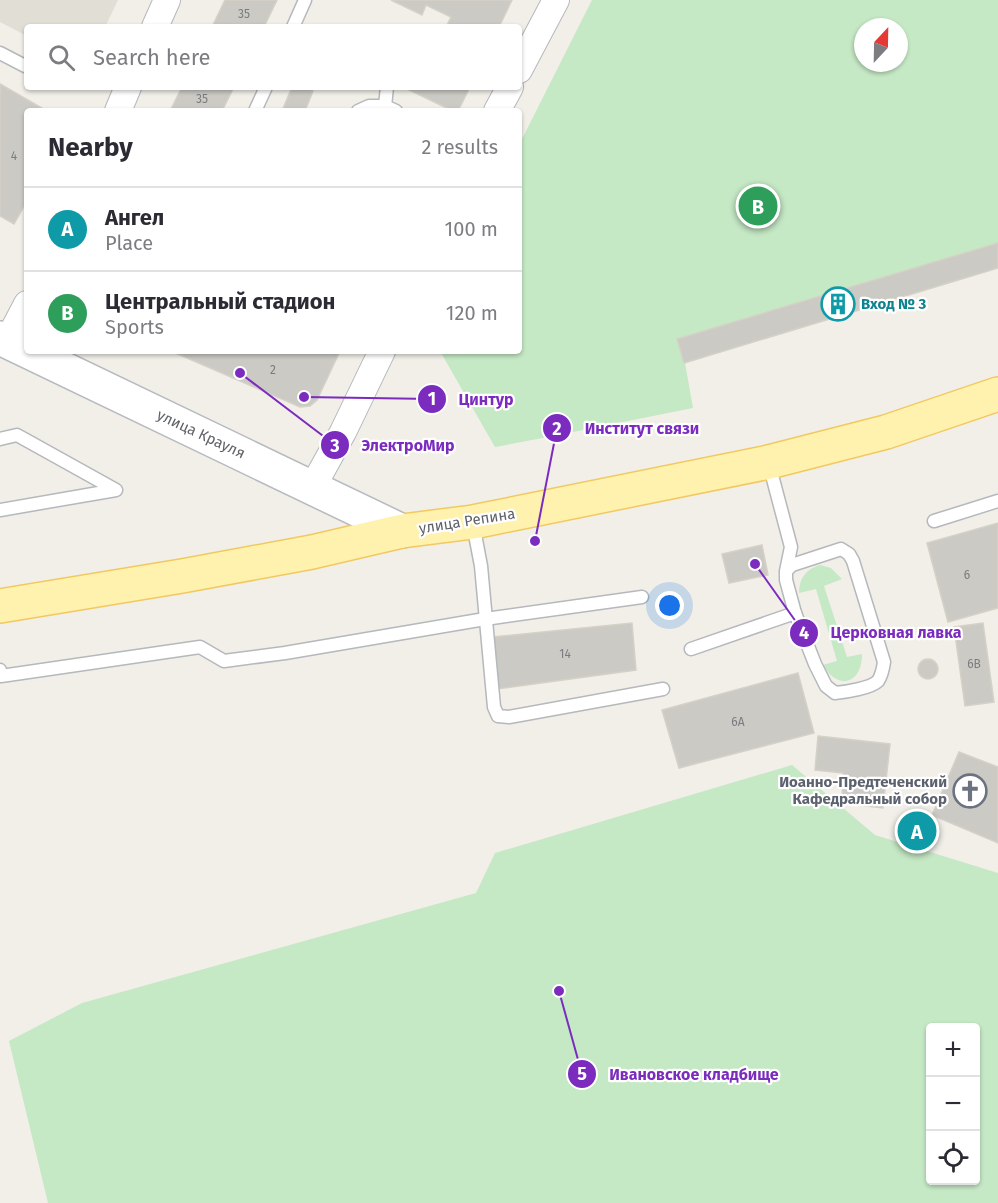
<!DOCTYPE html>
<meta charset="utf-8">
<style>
:root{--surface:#fff;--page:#f7f7f7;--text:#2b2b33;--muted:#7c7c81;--line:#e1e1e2;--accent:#ea4335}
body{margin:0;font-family:"Fira Sans",sans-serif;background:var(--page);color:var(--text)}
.controls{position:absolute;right:18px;bottom:18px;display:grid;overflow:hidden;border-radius:6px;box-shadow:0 2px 4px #0004}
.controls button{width:54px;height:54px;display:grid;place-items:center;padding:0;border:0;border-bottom:2px solid var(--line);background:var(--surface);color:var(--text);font:30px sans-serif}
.compass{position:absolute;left:854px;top:18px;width:54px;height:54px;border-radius:50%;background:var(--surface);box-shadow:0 2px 4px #0004;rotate:22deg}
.you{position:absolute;left:670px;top:606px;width:21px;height:21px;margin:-15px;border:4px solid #fff;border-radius:50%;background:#1a73e8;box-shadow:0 0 0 9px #1a73e833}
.badge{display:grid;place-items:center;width:39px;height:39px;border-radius:50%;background:var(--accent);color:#fff;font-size:20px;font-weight:700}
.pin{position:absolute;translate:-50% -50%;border:3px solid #fff;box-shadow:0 2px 6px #0006}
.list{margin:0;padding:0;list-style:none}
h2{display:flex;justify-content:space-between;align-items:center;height:78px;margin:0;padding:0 24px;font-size:26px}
h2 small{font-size:20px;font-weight:400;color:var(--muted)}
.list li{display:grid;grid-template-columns:39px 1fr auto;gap:18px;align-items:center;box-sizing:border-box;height:84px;padding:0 24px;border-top:2px solid var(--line)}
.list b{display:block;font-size:22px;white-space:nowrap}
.list p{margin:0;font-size:20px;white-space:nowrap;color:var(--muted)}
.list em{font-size:20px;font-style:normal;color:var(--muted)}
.icon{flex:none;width:33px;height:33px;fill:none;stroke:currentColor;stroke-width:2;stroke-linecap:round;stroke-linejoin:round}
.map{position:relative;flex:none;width:998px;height:1203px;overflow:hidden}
.search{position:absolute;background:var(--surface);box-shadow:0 2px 4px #0004;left:24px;top:24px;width:498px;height:66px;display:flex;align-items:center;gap:15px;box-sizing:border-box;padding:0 21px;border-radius:6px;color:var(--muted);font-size:22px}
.panel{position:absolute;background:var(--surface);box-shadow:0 2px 4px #0004;left:24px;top:108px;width:498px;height:246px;border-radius:6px}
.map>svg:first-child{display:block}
.education{fill:#e1ded6}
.green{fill:#c5e8c5;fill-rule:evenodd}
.building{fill:#cccac5;stroke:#d6d1c6;stroke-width:1.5}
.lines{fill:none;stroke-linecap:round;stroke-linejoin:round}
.lane-casing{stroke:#b5b8bc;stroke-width:15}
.street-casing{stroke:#b5b8bc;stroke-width:28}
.secondary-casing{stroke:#b6babf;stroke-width:36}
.primary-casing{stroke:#f2c960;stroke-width:36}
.lane{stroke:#fff;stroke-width:12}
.street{stroke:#fff;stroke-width:26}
.secondary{stroke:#fff;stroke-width:33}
.primary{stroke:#fff2af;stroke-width:33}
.labels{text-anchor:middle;stroke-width:4.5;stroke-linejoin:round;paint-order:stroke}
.number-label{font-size:12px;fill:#7a7d7f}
.culture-label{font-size:15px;font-weight:bold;fill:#0d838f;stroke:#fff;text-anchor:start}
.street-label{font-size:15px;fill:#5f6368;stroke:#fff}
.worship-label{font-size:15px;font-weight:bold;fill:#5b616d;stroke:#fff;text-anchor:end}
.leader{fill:none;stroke:#7b2cbf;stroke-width:2}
.callout-dot{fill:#7b2cbf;stroke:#fff;stroke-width:2}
.mark-label{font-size:18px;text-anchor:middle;font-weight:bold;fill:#fff}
.callout-label{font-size:16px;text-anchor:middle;font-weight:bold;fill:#7b2cbf;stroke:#fff;stroke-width:4.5;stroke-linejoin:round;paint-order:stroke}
</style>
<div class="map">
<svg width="998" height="1203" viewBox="0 0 998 1203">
<rect width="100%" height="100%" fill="#f1efe8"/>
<polygon class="education" points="0,0 118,0 105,27 27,27 27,36 0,22"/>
<g class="green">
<path d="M592 0H998V268L685 363 693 408C627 421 561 435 495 447L440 351H519V145ZM863 27H899V63H863Z"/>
<path d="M820 565 831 568 842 579 824 586 847 657 862 654C862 684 838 691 823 665L837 661 816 589 799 593C799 578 806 569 820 565Z"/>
<path d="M792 765 875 835 998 873V1203H48L9 1041 82 1003 476 893 495 853ZM930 1028H976V1180H930Z"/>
</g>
<g class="building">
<polygon points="225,0 277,0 264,27 212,27"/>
<polygon points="391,0 512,0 499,27 446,27 451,17 426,5 422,15"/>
<polygon points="0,84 47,111 27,111 27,201 14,224 0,216"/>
<polygon points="182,87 234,87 222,111 170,111"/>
<polygon points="292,87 303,87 313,91 305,111 282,111"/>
<polygon points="403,87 470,87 458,111 453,111"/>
<polygon points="998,243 998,268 684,363 677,339"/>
<polygon points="171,351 340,351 317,400 310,406 300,407"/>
<polygon points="998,523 998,608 948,622 927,543"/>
<polygon points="762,545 768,575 729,583 722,554"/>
<polygon points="632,623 636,670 497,689 493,637"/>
<polygon points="983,623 994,702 965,706 954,627"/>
<circle cx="928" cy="669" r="10"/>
<polygon points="798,673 814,733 679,768 662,710"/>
<polygon points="818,736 890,744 883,808 842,803 843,773 815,770"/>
<polygon points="959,752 998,767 998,843 932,815"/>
</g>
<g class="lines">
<defs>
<g id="lane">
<polyline points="293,27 305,0"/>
<polyline points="0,53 25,66"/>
<polyline points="385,106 396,111"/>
<polyline points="255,111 266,87"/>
<polyline points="358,111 369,106 385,106 387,87"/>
<polyline points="0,439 17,435 116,490 0,510"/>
<path d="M769 464 791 547 786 571V580L795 613 815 664 826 686 835 693C846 692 871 688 878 681 882 675 883 669 884 662L853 561 849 554 841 549 792 565 786 571"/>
<polyline points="934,521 998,501"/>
<polyline points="473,524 481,566 494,707 498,716 509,717 663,689"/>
<polyline points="691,649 795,613"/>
<polyline points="0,670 1,676 200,647 224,661 285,653 485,619 642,597"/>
</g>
<g id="street">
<polyline points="155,27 167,0"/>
<polyline points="519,70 556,0"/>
<polyline points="118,111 128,87"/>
<polyline points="497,111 510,87"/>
<polyline points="7,342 27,304"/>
<polyline points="312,488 343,432 382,351"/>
</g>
<polyline id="secondary" points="0,338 402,531"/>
<polyline id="primary" points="0,606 182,576 312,552 402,531 473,522 769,462 886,432 998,394"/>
</defs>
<use href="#lane" class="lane-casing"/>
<use href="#street" class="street-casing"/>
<use href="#secondary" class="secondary-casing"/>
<use href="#primary" class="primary-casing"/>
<use href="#lane" class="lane"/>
<use href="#street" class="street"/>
<use href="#secondary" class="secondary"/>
<use href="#primary" class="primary"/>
</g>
<defs>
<symbol id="building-ring" viewBox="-11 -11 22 22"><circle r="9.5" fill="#fff" stroke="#0f9aa8" stroke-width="1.5"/><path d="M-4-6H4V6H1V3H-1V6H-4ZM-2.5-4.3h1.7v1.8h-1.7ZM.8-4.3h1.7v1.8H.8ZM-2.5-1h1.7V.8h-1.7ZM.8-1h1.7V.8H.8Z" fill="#0f9aa8"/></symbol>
<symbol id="church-ring" viewBox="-11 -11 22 22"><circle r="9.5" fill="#fff" stroke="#6b7280" stroke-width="1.5"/><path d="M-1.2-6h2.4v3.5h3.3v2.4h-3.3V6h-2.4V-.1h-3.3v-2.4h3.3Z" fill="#6b7280"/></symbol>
</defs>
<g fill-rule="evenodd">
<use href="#building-ring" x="819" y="285" width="38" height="38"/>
<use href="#church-ring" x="951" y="772" width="38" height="38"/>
</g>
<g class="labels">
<g class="number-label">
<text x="244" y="18">35</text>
<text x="202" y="103">35</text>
<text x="14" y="160">4</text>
<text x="273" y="374">2</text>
<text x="967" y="579">6</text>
<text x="565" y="658">14</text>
<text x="974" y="668">6В</text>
<text x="738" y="726">6А</text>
</g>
<g class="culture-label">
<text x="861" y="309">Вход № 3</text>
</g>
<g class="street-label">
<text transform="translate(201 434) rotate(25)" y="5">улица Крауля</text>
<text transform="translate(467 521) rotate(-9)" y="5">улица Репина</text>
</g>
<g class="worship-label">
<text x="947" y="787">Иоанно-Предтеченский<tspan x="947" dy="17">Кафедральный собор</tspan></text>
</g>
</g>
<path class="leader" d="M304 397L432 399M535 541L557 428M240 373L335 445M755 564L804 633M559 991L582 1074"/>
<g class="callout-dot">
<circle cx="304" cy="397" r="6"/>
<circle cx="535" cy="541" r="6"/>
<circle cx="240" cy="373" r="6"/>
<circle cx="755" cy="564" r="6"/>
<circle cx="559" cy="991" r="6"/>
<circle cx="432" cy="399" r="15"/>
<circle cx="557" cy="428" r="15"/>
<circle cx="335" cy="445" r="15"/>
<circle cx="804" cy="633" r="15"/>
<circle cx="582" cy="1074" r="15"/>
</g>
<g class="mark-label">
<text x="432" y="405">1</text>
<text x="557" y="435">2</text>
<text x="335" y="452">3</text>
<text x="804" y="639">4</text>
<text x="582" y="1080">5</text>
</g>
<g class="callout-label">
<text x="486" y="405">Цинтур</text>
<text x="642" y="434">Институт связи</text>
<text x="408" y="451">ЭлектроМир</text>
<text x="896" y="638">Церковная лавка</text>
<text x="694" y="1080">Ивановское кладбище</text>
</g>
</svg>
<div class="controls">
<button>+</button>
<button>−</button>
<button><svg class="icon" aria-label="locate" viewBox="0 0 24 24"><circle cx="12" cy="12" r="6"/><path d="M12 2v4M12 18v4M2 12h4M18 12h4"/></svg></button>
</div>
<svg class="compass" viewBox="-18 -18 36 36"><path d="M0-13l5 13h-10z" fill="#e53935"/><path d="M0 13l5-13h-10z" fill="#7c7c81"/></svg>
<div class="you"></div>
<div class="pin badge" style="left:917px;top:831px;background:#0f9aa8">A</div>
<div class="pin badge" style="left:758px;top:206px;background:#2e9e5b">B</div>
<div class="search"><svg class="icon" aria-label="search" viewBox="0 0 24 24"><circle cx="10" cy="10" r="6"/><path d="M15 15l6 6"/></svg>Search here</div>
<section class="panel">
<h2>Nearby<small>2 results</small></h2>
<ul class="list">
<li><span class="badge" style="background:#0f9aa8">A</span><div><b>Ангел</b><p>Place</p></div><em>100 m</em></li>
<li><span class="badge" style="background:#2e9e5b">B</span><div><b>Центральный стадион</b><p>Sports</p></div><em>120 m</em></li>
</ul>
</section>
</div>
